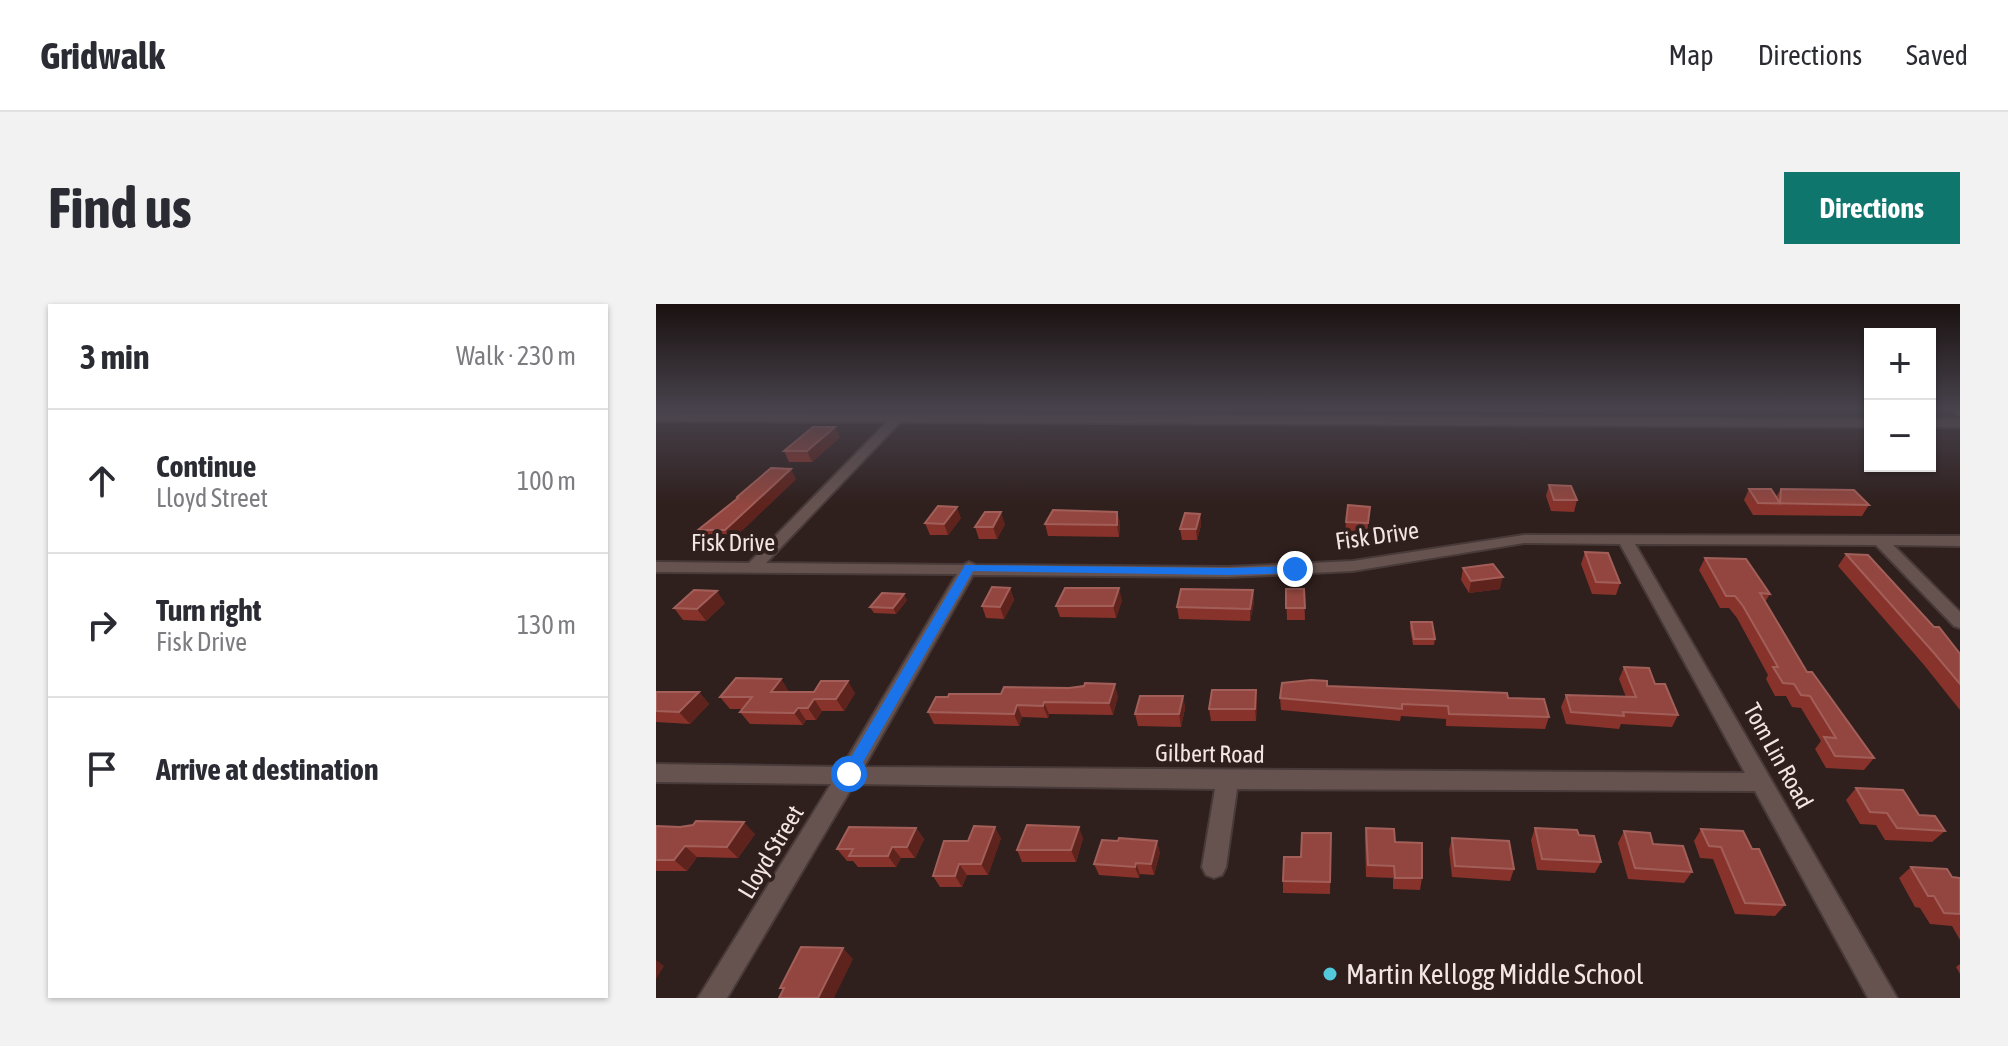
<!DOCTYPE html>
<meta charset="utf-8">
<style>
:root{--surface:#fff;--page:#f2f2f3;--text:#2b2b33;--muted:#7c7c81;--line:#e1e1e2;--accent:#0f766e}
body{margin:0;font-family:"Asap Condensed",sans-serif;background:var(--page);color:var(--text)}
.controls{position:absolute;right:24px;top:24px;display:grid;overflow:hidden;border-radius:0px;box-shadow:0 2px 6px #0004}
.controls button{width:72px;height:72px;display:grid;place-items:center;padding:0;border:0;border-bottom:2px solid var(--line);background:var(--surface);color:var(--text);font:40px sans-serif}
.stop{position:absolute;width:24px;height:24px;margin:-18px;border:6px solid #1a73e8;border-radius:50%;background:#fff}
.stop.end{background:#1a73e8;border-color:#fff;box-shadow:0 2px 8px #0008}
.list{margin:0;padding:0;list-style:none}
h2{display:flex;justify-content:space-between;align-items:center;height:104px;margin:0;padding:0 32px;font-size:34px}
h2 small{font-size:26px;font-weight:400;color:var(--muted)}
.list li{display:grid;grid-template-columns:52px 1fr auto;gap:24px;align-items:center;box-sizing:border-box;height:144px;padding:0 32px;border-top:2px solid var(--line)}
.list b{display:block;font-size:30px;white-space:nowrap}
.list p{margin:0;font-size:26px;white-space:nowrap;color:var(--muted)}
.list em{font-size:26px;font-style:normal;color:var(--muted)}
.icon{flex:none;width:44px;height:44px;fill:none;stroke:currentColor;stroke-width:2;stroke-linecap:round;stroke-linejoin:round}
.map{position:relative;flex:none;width:1304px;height:694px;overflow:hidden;border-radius:0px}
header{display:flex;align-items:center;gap:48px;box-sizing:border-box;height:112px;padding:0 40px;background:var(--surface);border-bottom:2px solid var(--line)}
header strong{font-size:38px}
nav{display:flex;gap:44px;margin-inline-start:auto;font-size:28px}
.intro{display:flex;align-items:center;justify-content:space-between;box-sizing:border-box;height:192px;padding:0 48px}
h1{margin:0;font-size:56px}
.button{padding:20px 36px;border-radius:0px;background:var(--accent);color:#fff;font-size:28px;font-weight:700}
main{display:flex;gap:48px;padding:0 48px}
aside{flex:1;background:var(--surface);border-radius:0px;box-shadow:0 2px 6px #0004}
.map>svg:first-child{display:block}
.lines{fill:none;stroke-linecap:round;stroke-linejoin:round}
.minor-casing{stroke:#473a38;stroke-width:4}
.secondary-casing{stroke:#473a38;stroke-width:4}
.minor{fill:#665350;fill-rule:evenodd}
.secondary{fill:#916c66;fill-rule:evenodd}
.wall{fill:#87332b}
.shaded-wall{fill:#5f231d}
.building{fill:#93463f;stroke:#a25f59;stroke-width:2}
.route{fill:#1a73e8}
.poi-dot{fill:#53cadc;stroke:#2f1f1d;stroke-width:3}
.labels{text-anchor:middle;stroke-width:8;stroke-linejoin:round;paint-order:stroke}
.street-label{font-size:24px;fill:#f2e6e4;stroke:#2f1f1d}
.near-poi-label{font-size:28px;fill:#f2e6e4;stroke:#2f1f1d;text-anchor:start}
</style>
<header>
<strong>Gridwalk</strong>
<nav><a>Map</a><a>Directions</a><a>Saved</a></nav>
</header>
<div class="intro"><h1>Find us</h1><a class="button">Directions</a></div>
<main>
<aside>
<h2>3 min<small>Walk · 230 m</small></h2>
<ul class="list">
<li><svg class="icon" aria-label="ahead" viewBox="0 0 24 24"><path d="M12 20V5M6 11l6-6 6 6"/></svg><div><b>Continue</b><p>Lloyd Street</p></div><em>100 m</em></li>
<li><svg class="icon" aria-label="right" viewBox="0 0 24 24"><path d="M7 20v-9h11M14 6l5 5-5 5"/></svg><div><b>Turn right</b><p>Fisk Drive</p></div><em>130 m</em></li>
<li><svg class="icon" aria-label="arrive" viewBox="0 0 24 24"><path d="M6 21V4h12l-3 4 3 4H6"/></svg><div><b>Arrive at destination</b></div></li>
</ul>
</aside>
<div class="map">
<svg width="1304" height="694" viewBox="0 0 1304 694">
<rect width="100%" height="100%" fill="#2f1f1d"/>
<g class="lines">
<defs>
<g id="minor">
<path d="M0 109 1214 115V123L244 118 110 259 307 261 313 258 320 261 572 263 697 257 868 231 1304 232V242L1237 241 1304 308V324L1298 322 1220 241 979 240 1241 694H1212L1099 487 581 485 570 563 566 571 558 574 550 571 546 563 559 485 198 480 71 694H42L175 480 0 478V460L186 463 301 270 0 268V258L93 259 231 118 0 117ZM868 239 964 240 1089 469 208 463 317 271 572 273 697 267Z"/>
<rect x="1274" y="115" width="30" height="8"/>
</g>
<polygon id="secondary" points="1293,105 1304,105 1304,112"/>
</defs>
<use href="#minor" class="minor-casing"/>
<use href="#secondary" class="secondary-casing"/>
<use href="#minor" class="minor"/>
<use href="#secondary" class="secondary"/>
</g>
<g class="wall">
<polygon points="184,133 156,158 133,158 128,147"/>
<polygon points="140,175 76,236 49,236 42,226"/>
<polygon points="893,181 921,196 918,208 895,207 890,192"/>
<polygon points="1093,185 1120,193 1125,185 1213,201 1206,212 1097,211 1088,196"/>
<polygon points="714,203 711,230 689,229 690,218"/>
<polygon points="461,208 464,219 463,233 392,232 389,220"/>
<polygon points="544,210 545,221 541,236 526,236 524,225"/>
<polygon points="305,214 292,231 274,231 269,219"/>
<polygon points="349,220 341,235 323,235 319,223"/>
<polygon points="929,248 964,279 960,291 936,290 925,260"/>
<polygon points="1190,250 1304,350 1304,406 1268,361 1182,262"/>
<polygon points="1049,254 1114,290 1109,298 1151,368 1218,454 1208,466 1170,464 1159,445 1165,437 1145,404 1136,403 1130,392 1119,392 1110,375 1112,371 1081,314 1073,304 1064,304 1043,266"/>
<polygon points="807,264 844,285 813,289 805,276"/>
<polygon points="354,284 358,296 348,315 330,314 326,302"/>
<polygon points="630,285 648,285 649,316 631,316"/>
<polygon points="597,286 598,298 594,317 523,315 521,303"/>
<polygon points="251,296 240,310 218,309 214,303"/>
<polygon points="466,296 460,314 404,313 400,302"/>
<polygon points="69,299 50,317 27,316 18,304"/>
<polygon points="755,318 779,335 778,341 757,341 754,324"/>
<polygon points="968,363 1022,411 1016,423 965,420 963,425 910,420 905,403 910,391 970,393 963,375"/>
<polygon points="125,375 133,388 199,389 188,407 166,407 160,416 150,416 147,421 94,420 84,408 86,405 74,405 64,393"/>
<polygon points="671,382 852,394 893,413 889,425 790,422 790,415 745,412 744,417 625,406 624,394"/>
<polygon points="0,388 43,388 53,400 34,420 0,418"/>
<polygon points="462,392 457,411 393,410 392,414 366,413 363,422 278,420 272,408"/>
<polygon points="527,392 529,404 525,423 482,422 479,410"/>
<polygon points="601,398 600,417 555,417 553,405"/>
<polygon points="1200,484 1263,511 1289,527 1276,538 1229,536 1220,521 1204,520 1190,496"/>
<polygon points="0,522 99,530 82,554 41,553 31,567 0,567"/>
<polygon points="260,524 268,535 259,554 245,554 240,563 202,563 197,557 191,557 181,545"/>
<polygon points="710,524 739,538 766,574 764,586 737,585 737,574 710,573 709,536"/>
<polygon points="879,524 945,558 939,569 881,566 875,536"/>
<polygon points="1045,525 1096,545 1129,601 1119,612 1079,610 1057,555 1044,554 1038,537"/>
<polygon points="968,527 997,540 1036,568 1028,579 972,575 962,539"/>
<polygon points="675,529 674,590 627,589 627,577 645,553"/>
<polygon points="345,534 332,571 311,571 306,583 284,583 277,572 312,537"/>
<polygon points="427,534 420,558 366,558 361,546"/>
<polygon points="796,534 858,565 854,577 796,573 793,546"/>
<polygon points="504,548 498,571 484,570 483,574 443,571 438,560"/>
<polygon points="1255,563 1296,573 1304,574 1304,636 1296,622 1274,620 1264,604 1259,603 1243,574"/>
<polygon points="1304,660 1304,670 1300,663"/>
</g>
<g class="shaded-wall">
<polygon points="179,123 184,133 156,158 151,147"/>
<polygon points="135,165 140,175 76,236 69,226"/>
<polygon points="301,203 305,214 292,231 288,220"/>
<polygon points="345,208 349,220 341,235 337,223"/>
<polygon points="461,208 464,219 463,233 461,221"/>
<polygon points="544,210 545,221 541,236 540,225"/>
<polygon points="847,273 844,285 813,289 815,277"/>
<polygon points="354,284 358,296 348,315 344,303"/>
<polygon points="463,284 466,296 460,314 457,302"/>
<polygon points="597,286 598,298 594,317 594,305"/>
<polygon points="61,287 69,299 50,317 41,305"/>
<polygon points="248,290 251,296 240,310 237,304"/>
<polygon points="125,375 133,388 115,388"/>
<polygon points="192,377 199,389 188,407 180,395"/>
<polygon points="459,380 462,392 457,411 453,399"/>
<polygon points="600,386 601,398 600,417 599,405"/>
<polygon points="43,388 53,400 34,420 23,408"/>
<polygon points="527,392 529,404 525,423 523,410"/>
<polygon points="158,395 166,407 160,416 152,404"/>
<polygon points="388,398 393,410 392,414 387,402"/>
<polygon points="361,401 366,413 363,422 358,410"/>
<polygon points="142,404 150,416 147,421 138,409"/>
<polygon points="88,518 99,530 82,554 71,543"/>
<polygon points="339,523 345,534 332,571 325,560"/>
<polygon points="423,523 427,534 420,558 415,546"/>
<polygon points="260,524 268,535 259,554 251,543"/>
<polygon points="501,537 504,548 498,571 495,560"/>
<polygon points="29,542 41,553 31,567 18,556"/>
<polygon points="236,543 245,554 240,563 232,552"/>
<polygon points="480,559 484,570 483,574 479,563"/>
<polygon points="303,560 311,571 306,583 299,572"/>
<polygon points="187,644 197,655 178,694 162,694"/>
<polygon points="0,656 8,662 0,675"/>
</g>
<g class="building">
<polygon points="157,123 179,123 151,147 128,147"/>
<polygon points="115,164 135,165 69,226 42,226 82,194 81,193"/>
<polygon points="893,181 915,182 921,196 898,196"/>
<polygon points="1093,185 1115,185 1124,199 1125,185 1198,186 1213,201 1102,199"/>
<polygon points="692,201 714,203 712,219 690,218"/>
<polygon points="282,202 301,203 288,220 269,219"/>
<polygon points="397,206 461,208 461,221 389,220"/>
<polygon points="329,208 345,208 337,223 319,223"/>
<polygon points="529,209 544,210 540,225 524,225"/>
<polygon points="929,248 952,249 964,279 940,278"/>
<polygon points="1190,250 1212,251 1278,323 1283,323 1304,350 1304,380 1278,349"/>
<polygon points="1049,254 1090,255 1114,290 1104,289 1151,368 1156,368 1218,454 1179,452 1168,433 1180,434 1154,392 1145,391 1138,380 1127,379 1117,363 1122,363 1087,302 1079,292 1070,292"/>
<polygon points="837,260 847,273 815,277 807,264"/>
<polygon points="336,283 354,284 344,303 326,302"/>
<polygon points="409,284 463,284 457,302 400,302"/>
<polygon points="525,285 597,286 594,305 521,303"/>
<polygon points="630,285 648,285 649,304 630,304"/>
<polygon points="38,286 61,287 41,305 18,304"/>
<polygon points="226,289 248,290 237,304 214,303"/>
<polygon points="755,318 776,318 779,335 758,335"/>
<polygon points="968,363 993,364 999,380 1009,380 1022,411 967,408 968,412 915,408 910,391 980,393"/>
<polygon points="80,374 125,375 115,388 158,388 165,377 192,377 180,395 158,395 152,404 142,404 138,409 84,408 96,393 64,393"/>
<polygon points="655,376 671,377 671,382 851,389 852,394 888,395 893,413 793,410 792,402 746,400 746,405 624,394 626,379"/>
<polygon points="429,379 459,380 453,399 388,398 387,402 361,401 358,410 272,408 280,393 292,393 293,390 345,390 348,383 413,384 428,382"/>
<polygon points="556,386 600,386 599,405 553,405"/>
<polygon points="0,388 43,388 23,408 0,407"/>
<polygon points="484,392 527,392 523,410 479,410"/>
<polygon points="1200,484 1247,486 1263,511 1279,512 1289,527 1241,524 1231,509 1214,508"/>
<polygon points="40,517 88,518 71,543 29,542 18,556 0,556 0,522 24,523 37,521"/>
<polygon points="371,521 423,523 415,546 361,546"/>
<polygon points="318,522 339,523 325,560 303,560 299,572 277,572 288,537 312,537"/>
<polygon points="193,523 260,524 251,543 236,543 232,552 193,552 197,545 181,545"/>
<polygon points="710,524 738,525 739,538 766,539 766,574 739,574 738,562 712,561"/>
<polygon points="879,524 921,526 923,531 938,532 945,558 886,555"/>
<polygon points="1045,525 1087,527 1096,545 1103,545 1129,601 1089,599 1065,543 1053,542"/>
<polygon points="968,527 994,529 997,540 1027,542 1036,568 979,564"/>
<polygon points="646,529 675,529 674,578 627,577 628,553 645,553"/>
<polygon points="463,534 501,537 495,560 480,559 479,563 438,560 446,536 462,537"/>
<polygon points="796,534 853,537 858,565 799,562"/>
<polygon points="1255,563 1291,565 1296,573 1304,574 1304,610 1288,609 1278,592 1272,592"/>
<polygon points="145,643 187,644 162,694 123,694 128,684 124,684"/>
</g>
<linearGradient id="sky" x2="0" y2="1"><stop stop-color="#1a1110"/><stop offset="0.52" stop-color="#47424c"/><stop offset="1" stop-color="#47424c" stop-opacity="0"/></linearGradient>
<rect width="1304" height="202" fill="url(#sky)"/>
<polygon class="route" points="309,261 572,264 639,262 645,265 639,269 572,271 317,267 198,474 188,474 188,465"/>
<circle class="poi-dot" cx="674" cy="670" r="8"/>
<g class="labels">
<g class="street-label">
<text transform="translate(721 232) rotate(-8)" y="8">Fisk Drive</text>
<text x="77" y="247">Fisk Drive</text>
<text transform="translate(554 450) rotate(1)" y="8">Gilbert Road</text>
<text transform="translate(1122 452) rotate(61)" y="8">Tom Lin Road</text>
<text transform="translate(115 548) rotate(-59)" y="8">Lloyd Street</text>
</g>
<g class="near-poi-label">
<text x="690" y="680">Martin Kellogg Middle School</text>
</g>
</g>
</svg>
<div class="controls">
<button>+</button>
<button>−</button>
</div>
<div class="stop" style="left:193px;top:470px"></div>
<div class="stop end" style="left:639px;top:265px"></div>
</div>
</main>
